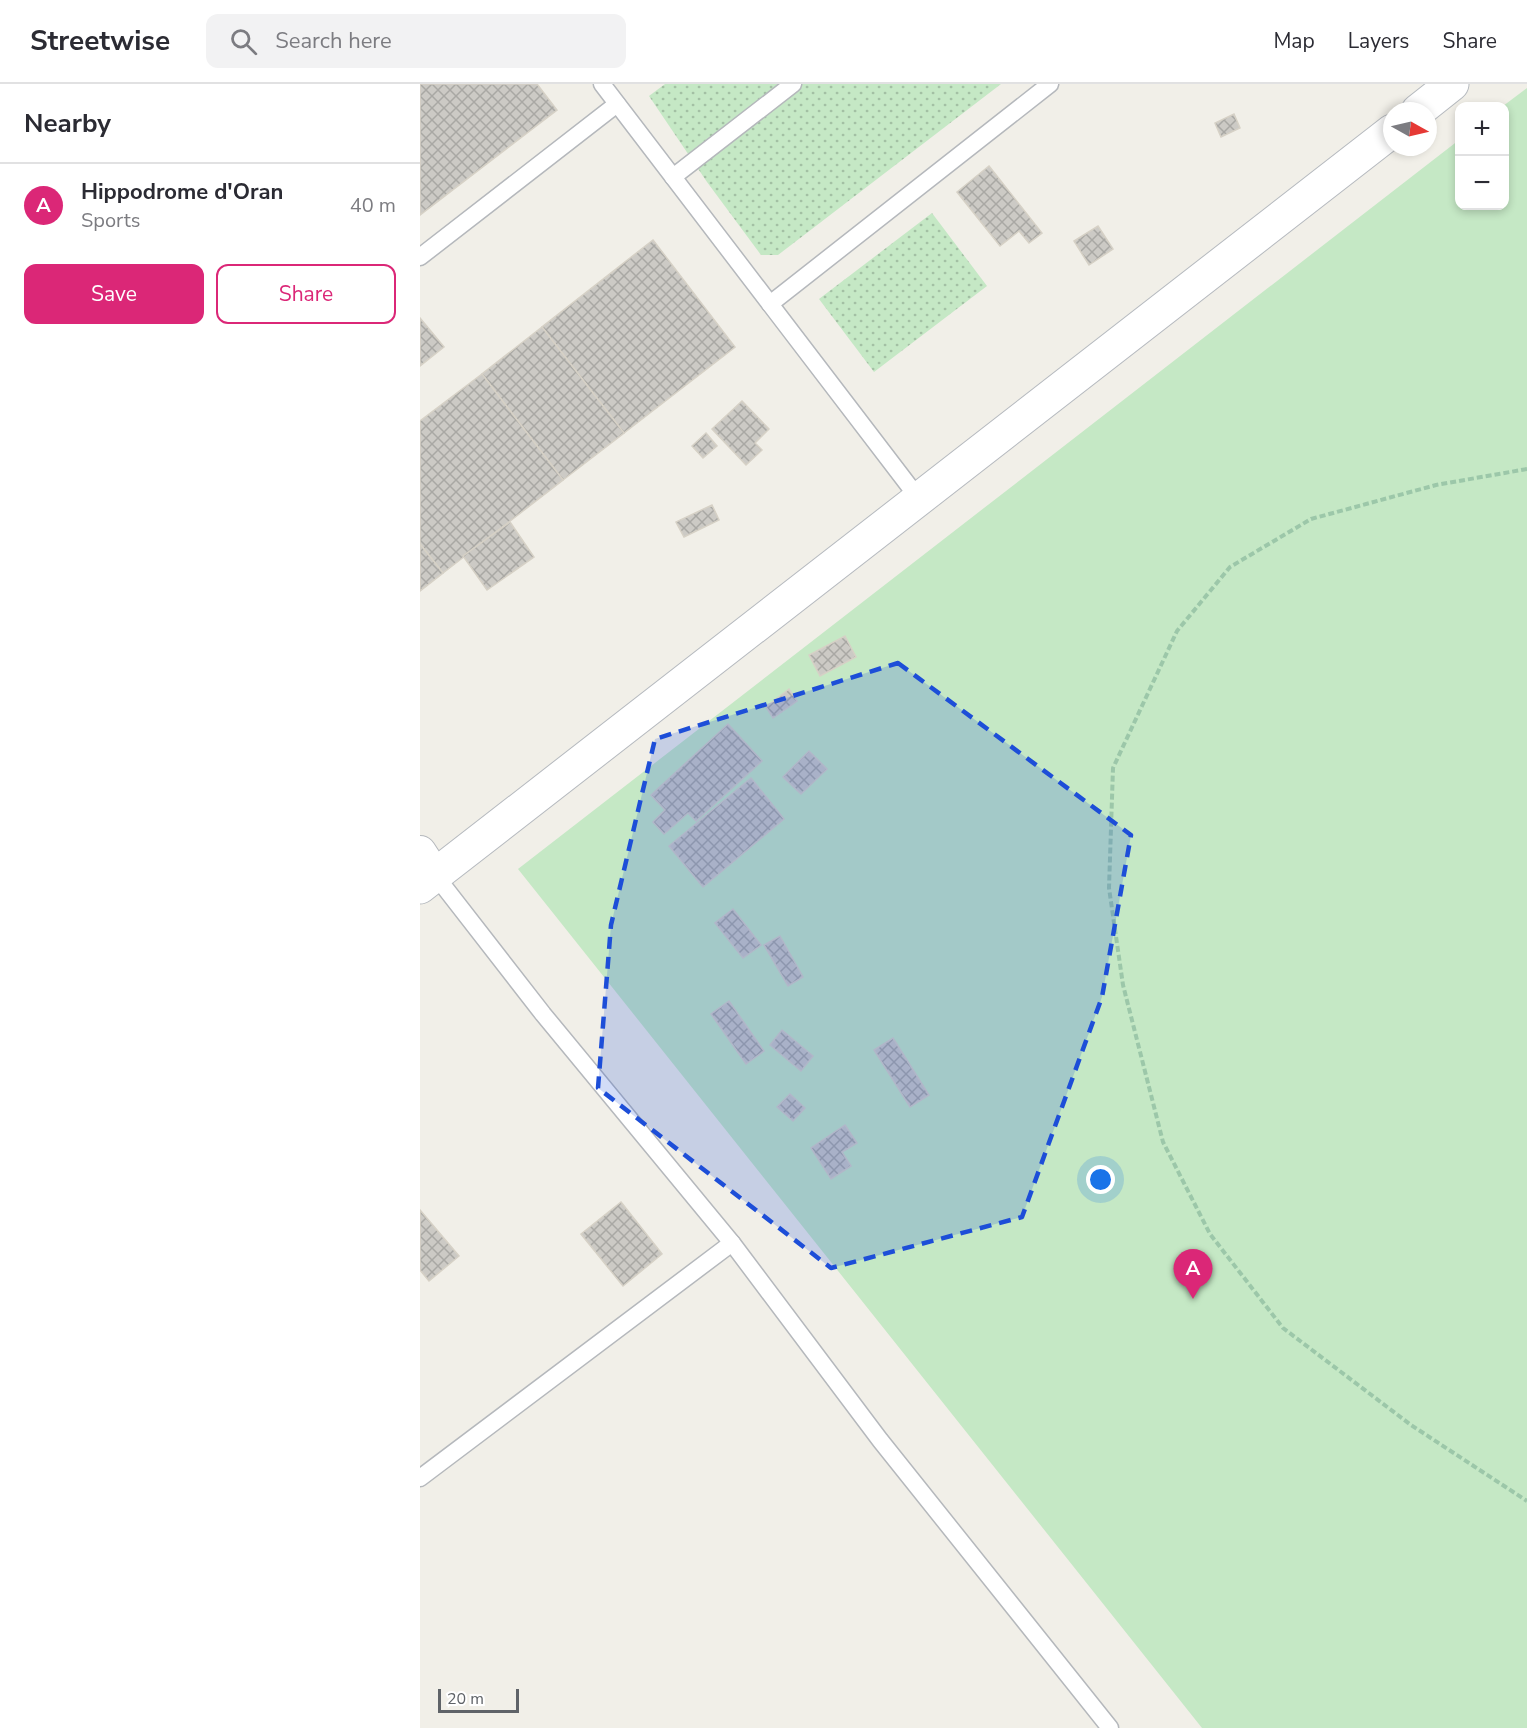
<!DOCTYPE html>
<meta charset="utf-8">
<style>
:root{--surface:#fff;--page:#f2f2f3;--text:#2b2b33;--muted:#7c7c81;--line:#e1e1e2;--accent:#db2777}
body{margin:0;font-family:"Nunito Sans",sans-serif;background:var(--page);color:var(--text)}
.controls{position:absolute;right:18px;top:18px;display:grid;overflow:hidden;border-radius:12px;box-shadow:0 3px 9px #0003}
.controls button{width:54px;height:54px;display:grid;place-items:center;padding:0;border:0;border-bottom:2px solid var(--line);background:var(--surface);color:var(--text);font:30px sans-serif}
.compass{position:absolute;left:963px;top:18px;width:54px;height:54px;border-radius:50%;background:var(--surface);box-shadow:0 3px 9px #0003;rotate:98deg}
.scale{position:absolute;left:18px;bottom:15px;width:81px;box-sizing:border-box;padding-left:6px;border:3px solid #5f6368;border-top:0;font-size:16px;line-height:21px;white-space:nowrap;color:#5f6368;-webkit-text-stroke:4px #fff;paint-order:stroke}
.you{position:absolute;left:681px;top:1096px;width:21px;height:21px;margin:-15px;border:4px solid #fff;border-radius:50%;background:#1a73e8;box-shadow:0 0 0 9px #1a73e833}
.badge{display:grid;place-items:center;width:39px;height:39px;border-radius:50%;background:var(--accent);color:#fff;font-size:20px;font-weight:700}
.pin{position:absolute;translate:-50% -50px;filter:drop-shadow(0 2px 3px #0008)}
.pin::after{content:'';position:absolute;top:32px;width:21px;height:18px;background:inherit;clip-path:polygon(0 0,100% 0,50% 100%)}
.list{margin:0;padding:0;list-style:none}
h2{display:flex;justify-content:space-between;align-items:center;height:78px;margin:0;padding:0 24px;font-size:26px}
h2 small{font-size:20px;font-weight:400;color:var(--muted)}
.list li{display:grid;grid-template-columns:39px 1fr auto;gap:18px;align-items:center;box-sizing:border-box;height:84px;padding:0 24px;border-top:2px solid var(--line)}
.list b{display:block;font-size:22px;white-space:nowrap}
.list p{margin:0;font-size:20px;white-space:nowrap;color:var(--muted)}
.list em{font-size:20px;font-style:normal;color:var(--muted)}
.actions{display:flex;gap:12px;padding:18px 24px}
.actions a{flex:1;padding:14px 0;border:2px solid var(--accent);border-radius:12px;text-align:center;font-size:21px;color:var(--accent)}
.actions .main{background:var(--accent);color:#fff}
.icon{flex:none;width:33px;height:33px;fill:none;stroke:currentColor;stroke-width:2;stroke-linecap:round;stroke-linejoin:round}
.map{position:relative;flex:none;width:1107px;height:1644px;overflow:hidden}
header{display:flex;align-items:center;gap:36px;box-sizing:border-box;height:84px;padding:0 30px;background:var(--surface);border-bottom:2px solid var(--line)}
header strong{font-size:28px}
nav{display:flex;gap:33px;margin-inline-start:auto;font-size:21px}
.search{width:420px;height:54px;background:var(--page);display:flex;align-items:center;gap:15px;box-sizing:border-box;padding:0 21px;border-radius:12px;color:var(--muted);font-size:22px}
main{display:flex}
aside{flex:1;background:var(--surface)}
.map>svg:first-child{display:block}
.green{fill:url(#green-dots)}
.pitch{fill:#c5e8c5}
.building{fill:url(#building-cross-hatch);stroke:#d6d1c6;stroke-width:1.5}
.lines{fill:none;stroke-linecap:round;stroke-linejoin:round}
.service-casing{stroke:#b5b8bc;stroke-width:19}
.minor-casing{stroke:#b5b8bc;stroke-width:34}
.secondary-casing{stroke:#b6babf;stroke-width:35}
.path{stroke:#9cc7a9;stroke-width:4;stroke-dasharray:6 3;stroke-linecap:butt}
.service{stroke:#fff;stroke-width:16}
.minor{stroke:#fff;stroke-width:32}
.secondary{stroke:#fff;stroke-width:33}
.marked{fill:#1d4ed8;fill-opacity:0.2;stroke:#1d4ed8;stroke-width:4.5;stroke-dasharray:12 8;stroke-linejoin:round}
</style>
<header>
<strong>Streetwise</strong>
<div class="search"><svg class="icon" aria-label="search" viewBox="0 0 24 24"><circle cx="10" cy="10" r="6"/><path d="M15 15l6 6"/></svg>Search here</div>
<nav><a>Map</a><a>Layers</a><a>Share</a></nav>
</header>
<main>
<aside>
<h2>Nearby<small></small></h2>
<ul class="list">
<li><span class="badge">A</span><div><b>Hippodrome d'Oran</b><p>Sports</p></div><em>40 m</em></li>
</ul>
<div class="actions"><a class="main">Save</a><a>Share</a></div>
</aside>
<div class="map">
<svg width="1107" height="1644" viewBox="0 0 1107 1644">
<defs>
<pattern id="green-dots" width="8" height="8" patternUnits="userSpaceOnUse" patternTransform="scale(1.5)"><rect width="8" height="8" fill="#c5e8c5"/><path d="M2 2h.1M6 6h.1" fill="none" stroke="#a3c0a4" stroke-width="1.8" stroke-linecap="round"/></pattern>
<pattern id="building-cross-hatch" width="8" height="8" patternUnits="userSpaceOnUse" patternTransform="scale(1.5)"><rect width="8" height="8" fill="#cccac5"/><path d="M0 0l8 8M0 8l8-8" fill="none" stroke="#a9a8a4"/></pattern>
</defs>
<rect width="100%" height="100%" fill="#f1efe8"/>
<g class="green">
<polygon points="245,0 581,0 358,171 341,171 287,98 229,12"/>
<polygon points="512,129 567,202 454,288 399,215"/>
</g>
<polygon class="pitch" points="1107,4 1107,1644 782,1644 98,785 1039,56 1040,122 1084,122 1083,22"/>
<g class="building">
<polygon points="0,0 117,0 137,26 0,131"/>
<polygon points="814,30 820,44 801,53 795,39"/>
<polygon points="569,82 622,149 609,159 599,147 580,162 537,108"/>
<polygon points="678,142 693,165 669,181 654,157"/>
<polygon points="233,156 315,263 204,349 122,243"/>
<polygon points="0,234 24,263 0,282"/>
<polygon points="122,243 204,349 143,396 62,290"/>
<polygon points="62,290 143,396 23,489 0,460 0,337"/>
<polygon points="322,317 349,345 335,359 342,366 326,381 292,345"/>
<polygon points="286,349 297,362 283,374 272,362"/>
<polygon points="292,421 299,436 264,453 256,438"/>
<polygon points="90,438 114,473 67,506 43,472"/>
<polygon points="0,460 23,489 0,507"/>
<polygon points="425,552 436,573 400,592 389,571"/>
<polygon points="369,605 377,617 353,634 346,623"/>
<polygon points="308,640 342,677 276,737 268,729 244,750 233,738 245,726 231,711"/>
<polygon points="389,667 407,685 381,710 363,693"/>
<polygon points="331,694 364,735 283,803 249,762"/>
<polygon points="313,825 341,861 323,874 295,839"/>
<polygon points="360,852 383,893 368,902 344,861"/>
<polygon points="309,917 344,967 326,980 291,930"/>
<polygon points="362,946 393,972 381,987 350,961"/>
<polygon points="473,954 509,1011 490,1023 454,966"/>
<polygon points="370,1010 385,1024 373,1037 357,1023"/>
<polygon points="425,1041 437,1059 422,1068 431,1082 411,1095 391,1064"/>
<polygon points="201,1118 242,1170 203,1202 161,1150"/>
<polygon points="0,1126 39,1172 9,1197 0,1186"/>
</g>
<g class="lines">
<defs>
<g id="service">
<polyline points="182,0 499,415"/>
<polyline points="253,93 373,0"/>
<polyline points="0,173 197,20"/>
<polyline points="350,220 630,0"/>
<polyline points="15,791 123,930 312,1159 460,1356 690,1644"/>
<polyline points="0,1394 312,1159"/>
</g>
<polyline id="minor" points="0,768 15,791"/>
<g id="secondary">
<polyline points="998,27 1032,0"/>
<polyline points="0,803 972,47"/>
</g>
</defs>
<use href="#service" class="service-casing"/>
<use href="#minor" class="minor-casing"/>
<use href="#secondary" class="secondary-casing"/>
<polyline class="path" points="1107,385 1016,401 891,435 810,483 757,547 693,684 689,804 703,901 743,1058 790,1150 863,1244 991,1341 1107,1417"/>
<use href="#service" class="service"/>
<use href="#minor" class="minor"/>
<use href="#secondary" class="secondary"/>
</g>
<path class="marked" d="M478 579 711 751 682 913 602 1133 411 1184 178 1004 191 841 235 655Z"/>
</svg>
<div class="controls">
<button>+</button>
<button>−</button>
</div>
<svg class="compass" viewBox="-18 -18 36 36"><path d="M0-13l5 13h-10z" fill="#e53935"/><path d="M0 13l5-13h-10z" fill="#7c7c81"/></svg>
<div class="scale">20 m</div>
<div class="you"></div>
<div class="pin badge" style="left:773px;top:1215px">A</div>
</div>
</main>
